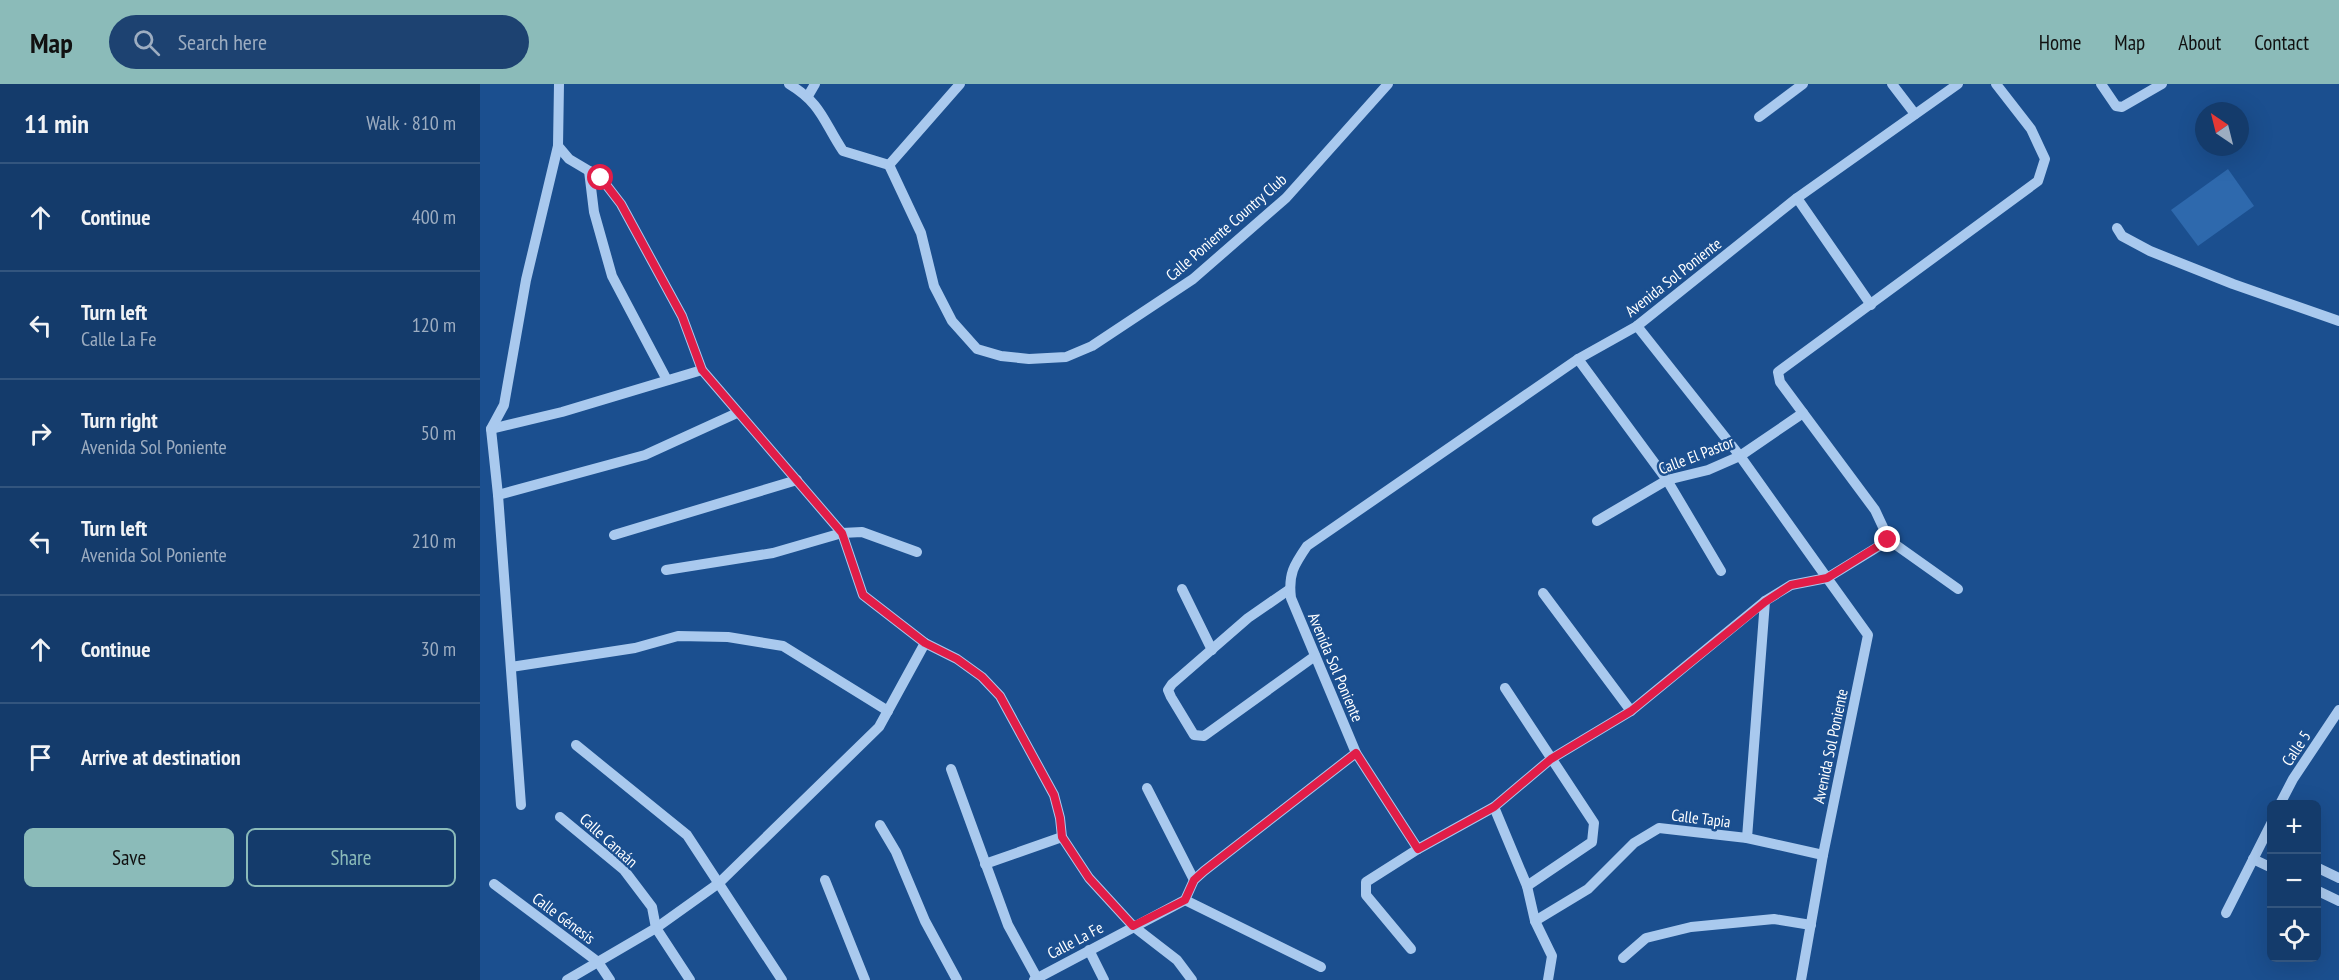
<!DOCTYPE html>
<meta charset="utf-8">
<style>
:root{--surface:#143b6b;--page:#1d4271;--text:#f1f3f6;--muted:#9dadc1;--line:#33557e;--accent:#8bbbb9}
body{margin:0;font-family:"PT Sans Narrow",sans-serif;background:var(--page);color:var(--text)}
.controls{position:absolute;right:18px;bottom:18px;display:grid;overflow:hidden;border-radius:9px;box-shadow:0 6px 24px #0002}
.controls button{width:54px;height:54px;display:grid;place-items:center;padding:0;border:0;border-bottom:2px solid var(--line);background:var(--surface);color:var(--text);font:30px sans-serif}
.compass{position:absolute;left:1715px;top:18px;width:54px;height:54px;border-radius:50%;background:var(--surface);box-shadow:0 6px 24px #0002;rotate:325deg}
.stop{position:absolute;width:18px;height:18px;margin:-14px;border:4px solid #e11d48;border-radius:50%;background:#fff}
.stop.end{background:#e11d48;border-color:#fff;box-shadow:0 2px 6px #0008}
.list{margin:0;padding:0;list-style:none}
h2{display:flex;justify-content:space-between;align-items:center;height:78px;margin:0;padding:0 24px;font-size:26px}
h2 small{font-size:20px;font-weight:400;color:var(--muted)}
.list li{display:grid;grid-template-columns:39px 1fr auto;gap:18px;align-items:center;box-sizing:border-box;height:108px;padding:0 24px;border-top:2px solid var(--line)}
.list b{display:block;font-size:22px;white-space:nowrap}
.list p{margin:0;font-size:20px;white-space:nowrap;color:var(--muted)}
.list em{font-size:20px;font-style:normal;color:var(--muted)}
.actions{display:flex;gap:12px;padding:18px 24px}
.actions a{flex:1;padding:14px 0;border:2px solid var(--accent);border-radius:9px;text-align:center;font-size:21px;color:var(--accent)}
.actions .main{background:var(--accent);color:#111}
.icon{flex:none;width:33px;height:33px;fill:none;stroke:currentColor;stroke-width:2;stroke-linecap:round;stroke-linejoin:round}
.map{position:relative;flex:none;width:1859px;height:896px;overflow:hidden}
header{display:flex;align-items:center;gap:36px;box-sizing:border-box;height:84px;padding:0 30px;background:var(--accent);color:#111}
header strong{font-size:28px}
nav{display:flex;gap:33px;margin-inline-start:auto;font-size:21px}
.search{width:420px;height:54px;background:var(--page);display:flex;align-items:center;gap:15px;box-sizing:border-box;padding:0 21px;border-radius:33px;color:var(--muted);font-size:22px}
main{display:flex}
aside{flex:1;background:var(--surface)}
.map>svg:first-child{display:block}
.green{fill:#2e69ad}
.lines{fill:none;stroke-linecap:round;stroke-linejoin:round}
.minor{stroke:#a9c9ee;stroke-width:10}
.route{stroke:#e11d48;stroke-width:8}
.labels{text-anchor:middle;stroke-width:5;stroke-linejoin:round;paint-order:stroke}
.street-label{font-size:16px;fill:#fff;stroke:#1b4f8f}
</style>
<header>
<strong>Map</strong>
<div class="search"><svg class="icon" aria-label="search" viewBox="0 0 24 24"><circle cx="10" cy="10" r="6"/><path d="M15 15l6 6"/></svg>Search here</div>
<nav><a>Home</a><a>Map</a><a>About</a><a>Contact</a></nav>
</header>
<main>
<aside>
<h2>11 min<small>Walk · 810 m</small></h2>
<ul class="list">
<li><svg class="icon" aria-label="ahead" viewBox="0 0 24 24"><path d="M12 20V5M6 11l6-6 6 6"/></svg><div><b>Continue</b></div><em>400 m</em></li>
<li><svg class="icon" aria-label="left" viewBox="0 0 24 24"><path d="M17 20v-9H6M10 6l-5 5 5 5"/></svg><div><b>Turn left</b><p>Calle La Fe</p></div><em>120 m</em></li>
<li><svg class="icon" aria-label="right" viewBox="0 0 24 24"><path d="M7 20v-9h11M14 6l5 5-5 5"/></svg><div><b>Turn right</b><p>Avenida Sol Poniente</p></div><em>50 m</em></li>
<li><svg class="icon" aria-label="left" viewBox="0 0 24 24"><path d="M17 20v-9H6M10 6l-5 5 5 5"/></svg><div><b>Turn left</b><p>Avenida Sol Poniente</p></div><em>210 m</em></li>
<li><svg class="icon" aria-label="ahead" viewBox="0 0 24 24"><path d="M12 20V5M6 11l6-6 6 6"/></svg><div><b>Continue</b></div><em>30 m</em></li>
<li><svg class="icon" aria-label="arrive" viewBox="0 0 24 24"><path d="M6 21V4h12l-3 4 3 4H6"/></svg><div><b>Arrive at destination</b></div></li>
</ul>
<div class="actions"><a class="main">Save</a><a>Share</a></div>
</aside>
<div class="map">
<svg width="1859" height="896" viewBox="0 0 1859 896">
<rect width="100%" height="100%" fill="#1b4f8f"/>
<polygon class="green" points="1748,85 1774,122 1718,162 1691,126"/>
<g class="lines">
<g class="minor">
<path d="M309 0C342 20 343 37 363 67L409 81"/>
<polyline points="1412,0 1435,30"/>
<polyline points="1621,0 1636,22 1642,23 1682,0"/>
<polyline points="328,12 335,0"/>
<polyline points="1279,33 1323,0"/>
<polyline points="78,62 89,75 121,94 141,120 202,232 222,286 362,449 383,511 445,559 477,575 502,593 520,612 574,711 580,734 582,753 609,794 653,842 697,876 712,896"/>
<polyline points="409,81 441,149 454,202 472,237 497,265 521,272 549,275 586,273 612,262 713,195 806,114 908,0"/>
<polyline points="409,81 480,0"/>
<polyline points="109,87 114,128 132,192 187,296"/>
<polyline points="1317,114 1391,221"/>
<polyline points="1637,144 1642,152 1670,167 1753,200 1859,237"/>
<polyline points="1157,242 1260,372 1347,494 1409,456"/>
<polyline points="1098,275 1187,396 1241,487"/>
<polyline points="11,345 82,328 222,286"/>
<polyline points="18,411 165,371 257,329"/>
<polyline points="1117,437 1187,396 1228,386 1260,372 1323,329"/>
<polyline points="134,451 317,396"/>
<polyline points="186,486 293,469 362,449 382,448 437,468"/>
<polyline points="702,505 732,566"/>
<polyline points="810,505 768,534 692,600 688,606 691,613 714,651 724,652 835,572"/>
<polyline points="1478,505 1409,456 1395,426 1300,298 1298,288 1558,97 1565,75 1551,45 1516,0"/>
<polyline points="1063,509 1151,627"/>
<polyline points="31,583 155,564 198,552 248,553 303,562 408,627"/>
<polyline points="1025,604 1114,739 1112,758 1047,802"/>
<polyline points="96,661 207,751 302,896"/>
<polyline points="471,685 528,841 557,894"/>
<polyline points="667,704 714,796"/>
<polyline points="1800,720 1813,695 1859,626"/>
<polyline points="41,721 18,411 11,345 24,321 46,196 78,62 79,0"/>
<polyline points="1014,723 1047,802 1055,837 1072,872 1068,896"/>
<polyline points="80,733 144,786 172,823 176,844 210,896"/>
<polyline points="400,741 416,768 445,837 477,896"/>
<polyline points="1267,754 1285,517"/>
<polyline points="1773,775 1792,784"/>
<polyline points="505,780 582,753"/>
<polyline points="1836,783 1859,794"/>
<polyline points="345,796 385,896"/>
<polyline points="14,800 118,878 130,896"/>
<polyline points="1836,806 1859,817"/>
<polyline points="705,816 841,883"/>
<polyline points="1746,829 1792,738"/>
<polyline points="1055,837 1108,805 1154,759 1179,744 1267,754 1343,771"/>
<polyline points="931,865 886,811 886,798 938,765"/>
<polyline points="609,866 624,896"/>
<polyline points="1143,874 1166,854 1211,843 1294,835 1331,841"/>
<polyline points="87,896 176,844 239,799 399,643 445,559"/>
<polyline points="554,896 705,816 714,796 724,787 876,669"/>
<path d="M1321 896 1343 771 1388 551 1347 494 1311 501 1285 517 1151 627 1071 675 1014 723 938 765 876 669 811 514C808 490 814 481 827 462L1098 275 1157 242 1317 114 1478 0"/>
</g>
</g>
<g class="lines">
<polyline class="route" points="121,94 141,120 202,232 222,286 362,449 383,511 445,559 477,575 502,593 520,612 574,711 580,734 582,753 609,794 653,842 705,816 714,796 724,787 876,669 938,765 1014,723 1071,675 1151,627 1285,518 1311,501 1347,494 1408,456"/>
</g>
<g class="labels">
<g class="street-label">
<text transform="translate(746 143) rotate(-41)" y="6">Calle Poniente Country Club</text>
<text transform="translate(1193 193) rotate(-38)" y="6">Avenida Sol Poniente</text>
<text transform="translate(1216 371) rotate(-21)" y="6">Calle El Pastor</text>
<text transform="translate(856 583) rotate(67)" y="6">Avenida Sol Poniente</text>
<text transform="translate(1350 662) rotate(-78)" y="6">Avenida Sol Poniente</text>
<text transform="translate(1816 664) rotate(-56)" y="6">Calle 5</text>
<text transform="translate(1221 734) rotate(7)" y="6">Calle Tapia</text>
<text transform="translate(129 756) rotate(42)" y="6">Calle Canaán</text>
<text transform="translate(84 834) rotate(37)" y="6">Calle Génesis</text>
<text transform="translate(595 856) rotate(-28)" y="6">Calle La Fe</text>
</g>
</g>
</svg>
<div class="controls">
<button>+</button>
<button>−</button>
<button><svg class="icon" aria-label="locate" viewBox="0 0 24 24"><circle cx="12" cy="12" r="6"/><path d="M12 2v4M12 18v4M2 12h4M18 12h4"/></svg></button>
</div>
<svg class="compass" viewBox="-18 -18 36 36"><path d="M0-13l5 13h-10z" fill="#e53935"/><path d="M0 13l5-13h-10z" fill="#9dadc1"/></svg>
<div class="stop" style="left:121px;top:94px"></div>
<div class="stop end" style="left:1408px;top:456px"></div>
</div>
</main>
